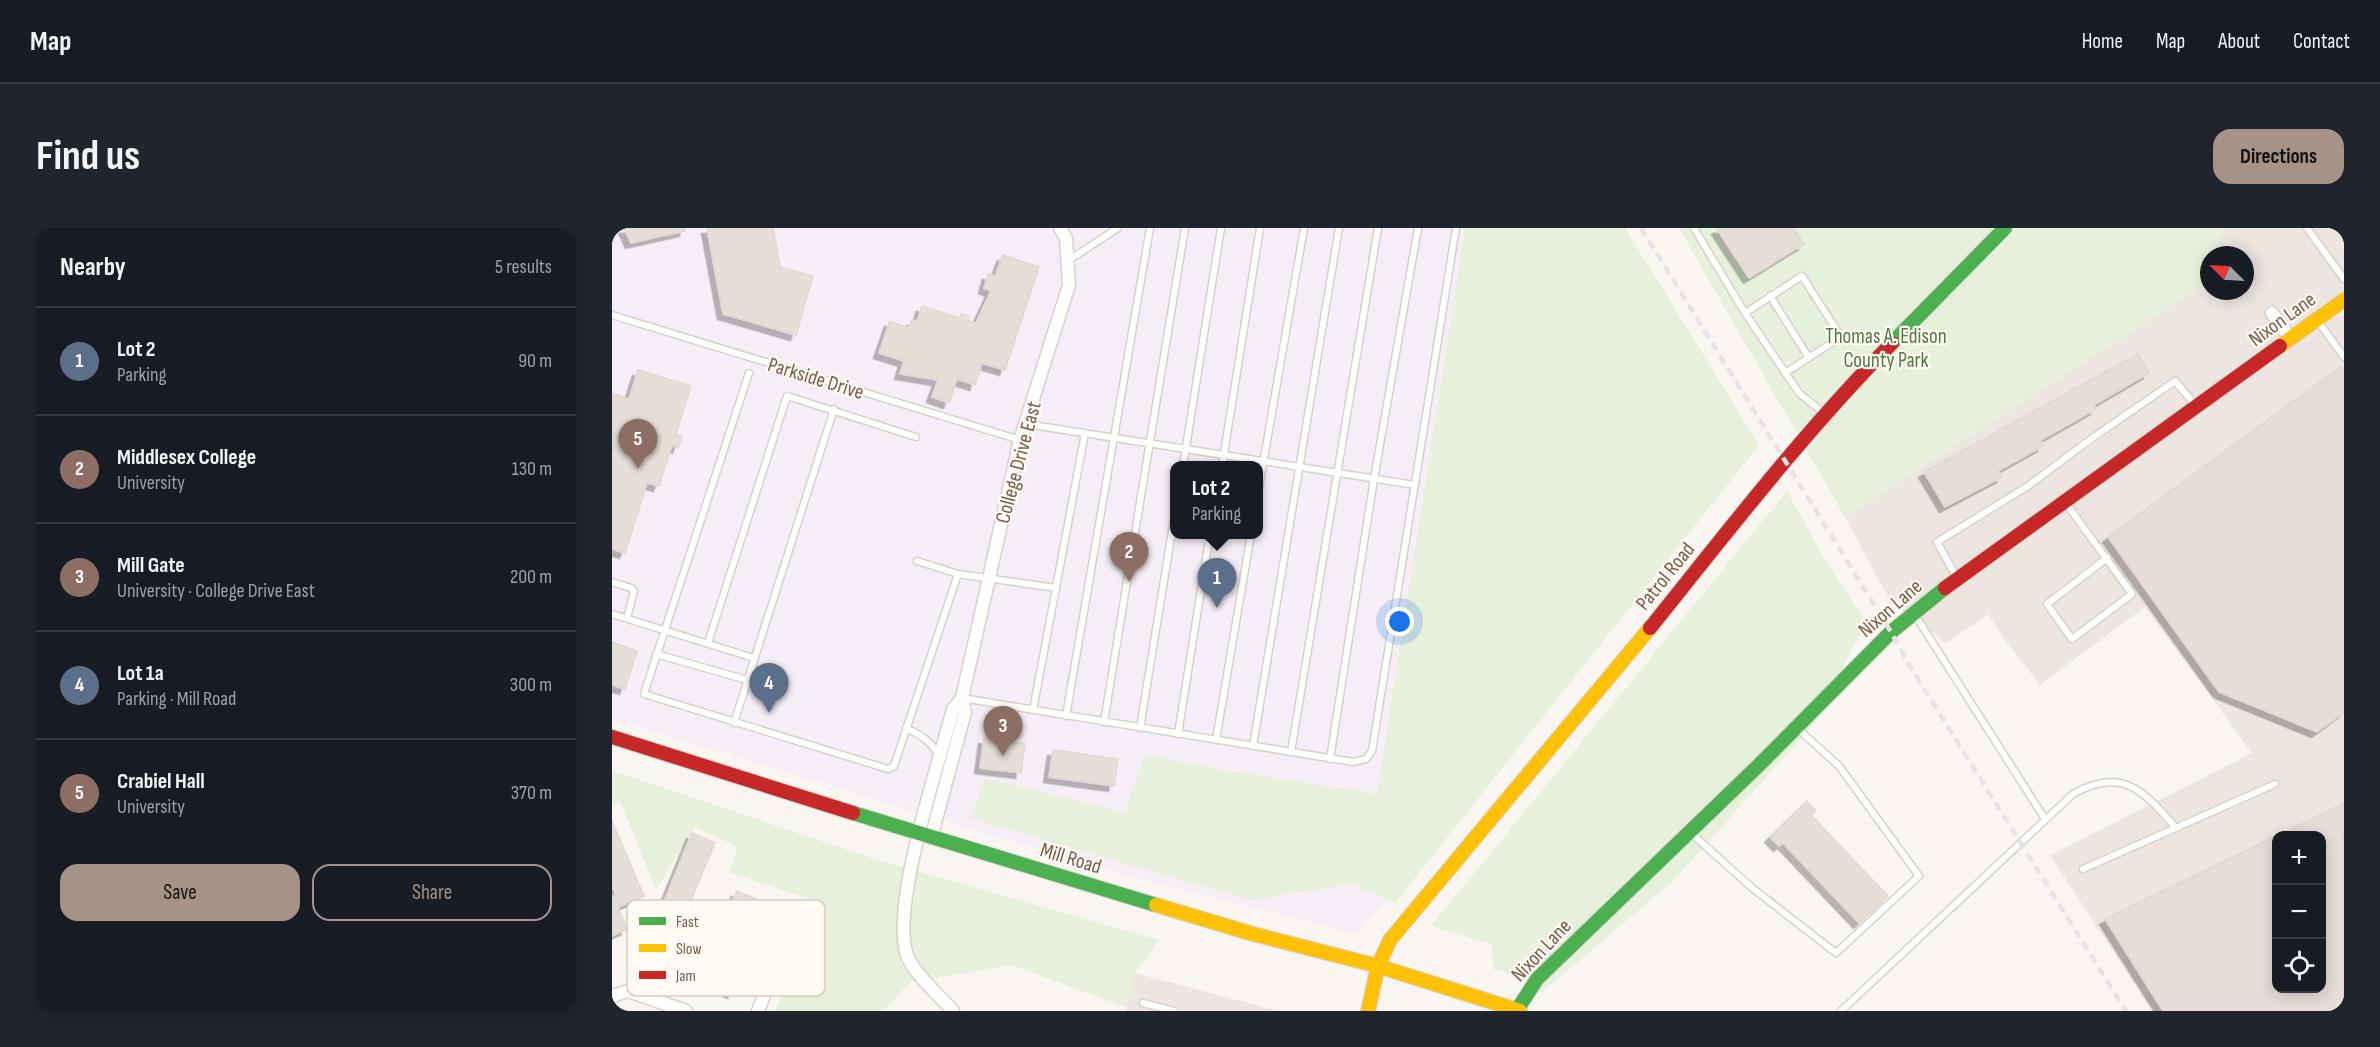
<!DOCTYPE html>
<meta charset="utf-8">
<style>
:root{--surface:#171b24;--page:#20242c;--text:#f1f3f6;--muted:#9ea1a6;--line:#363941;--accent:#a69286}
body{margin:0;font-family:"Sofia Sans Condensed",sans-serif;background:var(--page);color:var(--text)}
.controls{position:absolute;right:18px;bottom:18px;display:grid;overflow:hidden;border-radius:12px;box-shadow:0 3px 15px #0003}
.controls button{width:54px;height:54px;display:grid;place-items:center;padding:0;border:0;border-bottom:2px solid var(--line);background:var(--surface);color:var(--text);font:30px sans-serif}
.compass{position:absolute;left:1588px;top:18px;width:54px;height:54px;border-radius:50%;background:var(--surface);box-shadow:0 3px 15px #0003;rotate:294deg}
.you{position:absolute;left:788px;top:394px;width:21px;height:21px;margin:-15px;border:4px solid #fff;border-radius:50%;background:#1a73e8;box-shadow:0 0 0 9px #1a73e833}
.badge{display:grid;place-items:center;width:39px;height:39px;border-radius:50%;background:var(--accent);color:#fff;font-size:20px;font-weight:700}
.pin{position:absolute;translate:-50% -50px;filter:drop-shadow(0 2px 3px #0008)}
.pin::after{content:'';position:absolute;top:32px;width:21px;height:18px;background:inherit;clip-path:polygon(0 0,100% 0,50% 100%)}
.popup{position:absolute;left:558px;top:233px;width:93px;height:78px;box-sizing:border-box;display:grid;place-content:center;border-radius:12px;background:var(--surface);filter:drop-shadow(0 2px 4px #0005);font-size:20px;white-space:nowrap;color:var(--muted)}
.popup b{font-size:22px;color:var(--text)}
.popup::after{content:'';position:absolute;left:50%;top:100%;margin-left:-12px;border:12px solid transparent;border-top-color:var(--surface)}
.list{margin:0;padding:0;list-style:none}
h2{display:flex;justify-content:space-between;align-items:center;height:78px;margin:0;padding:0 24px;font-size:26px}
h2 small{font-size:20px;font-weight:400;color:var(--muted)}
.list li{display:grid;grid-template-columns:39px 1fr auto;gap:18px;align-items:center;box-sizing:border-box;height:108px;padding:0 24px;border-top:2px solid var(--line)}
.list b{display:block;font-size:22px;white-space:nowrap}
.list p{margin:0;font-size:20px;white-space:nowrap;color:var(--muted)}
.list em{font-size:20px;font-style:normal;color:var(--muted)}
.actions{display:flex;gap:12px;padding:18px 24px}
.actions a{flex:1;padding:14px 0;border:2px solid var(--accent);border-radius:18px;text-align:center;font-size:21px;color:var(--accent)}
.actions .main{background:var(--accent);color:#111}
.icon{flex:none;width:33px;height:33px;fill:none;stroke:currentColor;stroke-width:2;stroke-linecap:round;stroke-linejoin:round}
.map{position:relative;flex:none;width:1732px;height:783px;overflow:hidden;border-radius:18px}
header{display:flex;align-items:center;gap:36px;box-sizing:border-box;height:84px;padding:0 30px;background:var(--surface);border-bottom:2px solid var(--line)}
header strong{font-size:28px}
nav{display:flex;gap:33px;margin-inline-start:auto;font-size:21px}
.intro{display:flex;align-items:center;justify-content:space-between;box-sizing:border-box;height:144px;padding:0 36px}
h1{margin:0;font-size:42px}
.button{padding:15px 27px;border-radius:18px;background:var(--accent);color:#111;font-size:21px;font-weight:700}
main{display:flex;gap:36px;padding:0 36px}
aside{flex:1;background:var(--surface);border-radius:18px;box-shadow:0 3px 15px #0003}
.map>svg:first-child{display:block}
.industrial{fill:#ede5e0;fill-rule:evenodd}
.education{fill:#f6eef6;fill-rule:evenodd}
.green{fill:#e7f0db}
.building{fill:#e6ded7;stroke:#e2d8d2;stroke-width:1.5;filter:url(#shadow)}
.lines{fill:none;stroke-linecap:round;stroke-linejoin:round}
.lane-casing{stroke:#d7d1cb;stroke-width:9}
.street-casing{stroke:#d7d1cb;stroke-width:15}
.fast-casing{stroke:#d9d2cb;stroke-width:16}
.slow-casing{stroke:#d9d2cb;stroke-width:16}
.jam-casing{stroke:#d9d2cb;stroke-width:16}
.lane{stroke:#fefefd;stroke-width:6}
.street{stroke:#fefefd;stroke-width:12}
.fast{stroke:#4caf50;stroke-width:14}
.slow{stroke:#ffc107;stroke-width:14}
.jam{stroke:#c62828;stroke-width:14}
.rail{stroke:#e6e3e7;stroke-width:4.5;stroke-dasharray:9 6;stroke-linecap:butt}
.labels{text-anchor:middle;stroke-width:4.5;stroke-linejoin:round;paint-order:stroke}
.street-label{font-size:21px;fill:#7a5c4d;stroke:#fffaf3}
.park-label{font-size:21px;fill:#537a41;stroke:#fffaf3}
.key{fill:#fffaf3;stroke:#d7cbc1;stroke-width:1.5}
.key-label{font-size:16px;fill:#7a5c4d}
</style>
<header>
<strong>Map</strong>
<nav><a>Home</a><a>Map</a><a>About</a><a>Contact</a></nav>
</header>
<div class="intro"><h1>Find us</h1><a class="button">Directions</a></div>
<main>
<aside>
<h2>Nearby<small>5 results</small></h2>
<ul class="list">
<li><span class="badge" style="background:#5c6f8a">1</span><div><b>Lot 2</b><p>Parking</p></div><em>90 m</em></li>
<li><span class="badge" style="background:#8d6e63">2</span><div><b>Middlesex College</b><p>University</p></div><em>130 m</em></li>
<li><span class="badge" style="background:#8d6e63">3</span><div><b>Mill Gate</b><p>University · College Drive East</p></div><em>200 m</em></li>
<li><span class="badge" style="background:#5c6f8a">4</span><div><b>Lot 1a</b><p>Parking · Mill Road</p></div><em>300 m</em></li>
<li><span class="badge" style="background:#8d6e63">5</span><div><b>Crabiel Hall</b><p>University</p></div><em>370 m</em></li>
</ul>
<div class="actions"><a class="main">Save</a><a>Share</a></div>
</aside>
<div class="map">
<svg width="1732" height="783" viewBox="0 0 1732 783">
<defs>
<filter id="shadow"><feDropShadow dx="-5.5" dy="5.5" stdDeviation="0" flood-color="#0004"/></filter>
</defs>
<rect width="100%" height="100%" fill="#f9f5f0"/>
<g class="industrial">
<path d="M1612 0H1732V783H1540L1438 627 1640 525 1533 379 1428 457 1393 412 1376 386 1334 415 1278 373 1233 289 1597 53V63H1633V27H1605ZM1664 608H1710V760H1664Z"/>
<polygon points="523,745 667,783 513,783"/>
</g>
<path class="education" d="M0 0H1011L1147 217 746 706 494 642 0 491ZM563 238H647V306H563Z"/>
<g class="green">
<polygon points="853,0 1013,0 1147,217 783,675 740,656 638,672 358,590 373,550 512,584 533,527 600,540 765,566"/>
<polygon points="1067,0 1612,0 1605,27 1597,27 1597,53 1233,289"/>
<polygon points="1175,263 1213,332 1254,394 1203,495 1060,654 930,764 918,752 881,741 880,716 819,698"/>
<polygon points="0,543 266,632 547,712 523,745 514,779 399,737 298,754 271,783 163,783 206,674 117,644 126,619 83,599 44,661 8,573 0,576"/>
</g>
<g class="building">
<polygon points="12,0 73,0 73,3 19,15"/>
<polygon points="95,0 161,0 168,39 201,48 184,107 111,86"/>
<polygon points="1107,0 1181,0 1192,16 1137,50 1105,1"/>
<polygon points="391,27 427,39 393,142 370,135 363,157 345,151 337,175 320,169 326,152 288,146 292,133 267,125 278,93 296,100 300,92 305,93 310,78 348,90 349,86 357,88 356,93 364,95 379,63 372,60 376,46 383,48"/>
<polygon points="1526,126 1537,145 1482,177 1484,181 1429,212 1431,218 1386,243 1390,249 1333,279 1312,244"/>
<polygon points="1728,139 1732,145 1732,484 1705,504 1607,464 1496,309"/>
<polygon points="26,142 79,158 64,206 70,208 66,220 60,217 47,258 35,255 13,325 0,321 0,227 2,220 0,220 0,172 2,166 17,171"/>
<polygon points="0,414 25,423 13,461 0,457"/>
<polygon points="372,510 413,516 409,545 368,540"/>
<polygon points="441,522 506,531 502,558 437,549"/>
<polygon points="1195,573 1204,583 1199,587 1276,668 1247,695 1171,615 1167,618 1158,609"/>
<polygon points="1732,575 1732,783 1551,783 1493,691 1664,608 1664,760 1710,760 1710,608 1665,608"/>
<polygon points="0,593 32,668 6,679 15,701 0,708 0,669 4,667 0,657"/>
<polygon points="80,605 103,615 52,737 30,728"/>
<polygon points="125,663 158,677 121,765 88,751"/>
</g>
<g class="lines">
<defs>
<g id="lane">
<polyline points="1082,0 1133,85"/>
<polyline points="1695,0 1732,51"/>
<polyline points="457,32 506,0"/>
<polyline points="1158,68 1197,130"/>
<polyline points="0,87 408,212"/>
<polyline points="1705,92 1732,129"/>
<polyline points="137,145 32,466 276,541 282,538 346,346"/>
<polyline points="1173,145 1229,109 1190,48 1133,85 1187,165 1213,186"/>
<polyline points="414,196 803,257"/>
<polyline points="571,238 609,0"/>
<polyline points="610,238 648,0"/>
<polyline points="647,259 692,0"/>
<polyline points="1453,274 1520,366 1460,411 1435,376 1495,330"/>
<polyline points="305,333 346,346 444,360"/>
<polyline points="1345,350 1325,314 1416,258 1479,211 1563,153 1584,178"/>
<polyline points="0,354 19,360 22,363 15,390"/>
<polyline points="0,386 142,430"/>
<polyline points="1303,387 1433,591"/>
<polyline points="96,415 175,168 304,209"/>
<polyline points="44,426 135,452"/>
<polyline points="350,470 741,534 754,531 760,523 844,0"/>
<polyline points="421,482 473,205"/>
<polyline points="454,488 538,0"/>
<polyline points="492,494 573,0"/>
<polyline points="122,495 222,181"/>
<path d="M294 500C309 507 318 513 327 527"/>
<polyline points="528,500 563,285"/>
<polyline points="566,506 598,306"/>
<polyline points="604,512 639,306"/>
<polyline points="641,518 727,0"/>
<polyline points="679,524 766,0"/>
<polyline points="718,531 762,251 806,0"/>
<polyline points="1079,605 1139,659 1224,725 1307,648 1227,538 1185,500"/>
<polyline points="1471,641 1663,556"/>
<polyline points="531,775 562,783"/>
<path d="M1229 783 1461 566C1510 538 1532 563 1564 600"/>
</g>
<g id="street">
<polyline points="1660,85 1678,110"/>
<polyline points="319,610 353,484 350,470"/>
<polyline points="0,768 16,763 74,783"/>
<polyline points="146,783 173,714"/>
<path d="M341 783C328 768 301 745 295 727 278 679 327 535 341 481L350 470 408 212 457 57 454 10 448 0"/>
</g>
<g id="fast">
<polyline points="1280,115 1393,0"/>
<polyline points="241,585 544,677"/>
<polyline points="905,782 925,751 1147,537 1279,404 1333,360"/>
</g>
<g id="slow">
<polyline points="1668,118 1732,72"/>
<polyline points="544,677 641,706 766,738 908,783"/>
<polyline points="756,783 766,738 778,712 1038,400"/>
</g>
<g id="jam">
<polyline points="1333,360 1668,118"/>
<path d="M1038 400C1116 303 1192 204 1280 115"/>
<polyline points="0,509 241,585"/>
</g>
</defs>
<use href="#lane" class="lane-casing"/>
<use href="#street" class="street-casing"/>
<use href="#fast" class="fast-casing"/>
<use href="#slow" class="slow-casing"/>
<use href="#jam" class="jam-casing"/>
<use href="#lane" class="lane"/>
<use href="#street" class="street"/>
<use href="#fast" class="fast"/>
<use href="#slow" class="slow"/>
<use href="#jam" class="jam"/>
<polyline class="rail" points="1029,0 1279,404 1299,440 1514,783"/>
</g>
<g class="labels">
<g class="street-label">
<text transform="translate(1670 91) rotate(-36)" y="7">Nixon Lane</text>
<text transform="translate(204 150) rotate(17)" y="7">Parkside Drive</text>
<text transform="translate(406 234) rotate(-75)" y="7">College Drive East</text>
<text transform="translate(1053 348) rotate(-51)" y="7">Patrol Road</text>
<text transform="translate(1278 380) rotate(-41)" y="7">Nixon Lane</text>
<text transform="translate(459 630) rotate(17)" y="7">Mill Road</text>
<text transform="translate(929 722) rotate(-47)" y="7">Nixon Lane</text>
</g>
<g class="park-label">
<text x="1274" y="115">Thomas A. Edison<tspan x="1274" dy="24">County Park</tspan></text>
</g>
</g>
<rect x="15" y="672" width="198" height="96" rx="9" class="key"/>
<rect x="27" y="689" width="27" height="8" fill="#4caf50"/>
<rect x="27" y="716" width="27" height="8" fill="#ffc107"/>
<rect x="27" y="743" width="27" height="8" fill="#c62828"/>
<g class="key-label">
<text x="64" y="699">Fast</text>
<text x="64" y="726">Slow</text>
<text x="64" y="753">Jam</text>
</g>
</svg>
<div class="controls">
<button>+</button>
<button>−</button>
<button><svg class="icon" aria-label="locate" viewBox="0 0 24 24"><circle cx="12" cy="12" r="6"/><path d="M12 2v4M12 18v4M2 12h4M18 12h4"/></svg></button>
</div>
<svg class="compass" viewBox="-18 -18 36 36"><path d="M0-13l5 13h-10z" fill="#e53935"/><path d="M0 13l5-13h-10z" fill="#9ea1a6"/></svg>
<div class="you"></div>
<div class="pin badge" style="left:605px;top:380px;background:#5c6f8a">1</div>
<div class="popup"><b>Lot 2</b>Parking</div>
<div class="pin badge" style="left:517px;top:354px;background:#8d6e63">2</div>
<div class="pin badge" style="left:391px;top:528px;background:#8d6e63">3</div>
<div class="pin badge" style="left:157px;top:485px;background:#5c6f8a">4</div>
<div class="pin badge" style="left:26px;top:241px;background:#8d6e63">5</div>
</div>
</main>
